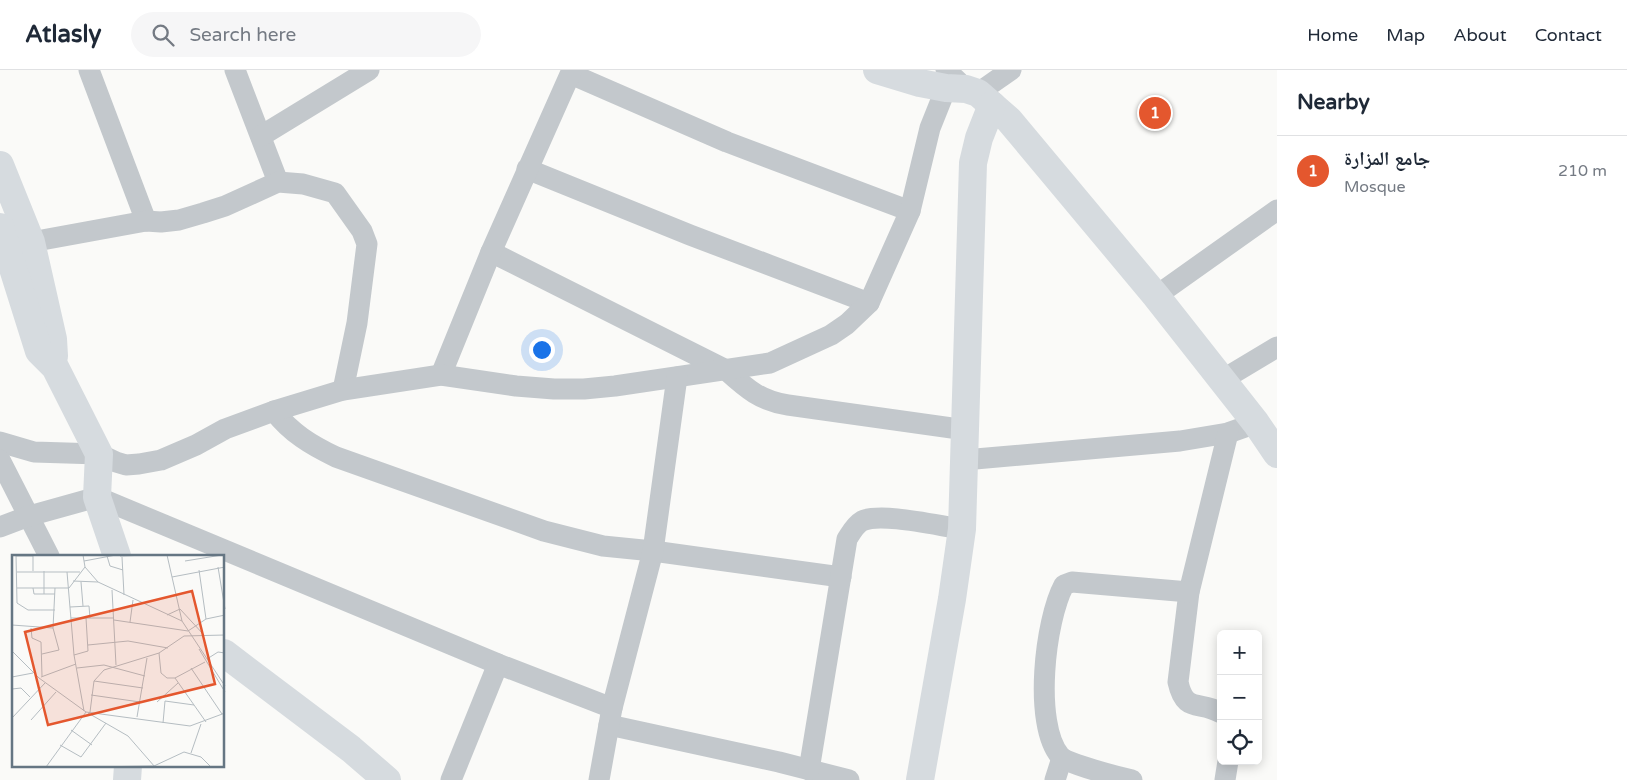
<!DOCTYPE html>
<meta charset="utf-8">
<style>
:root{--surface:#fff;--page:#f6f6f7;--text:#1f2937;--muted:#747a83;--line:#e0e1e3;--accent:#e4572e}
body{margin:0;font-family:"Varela Round","Noto Naskh Arabic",sans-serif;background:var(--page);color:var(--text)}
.controls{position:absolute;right:15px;bottom:15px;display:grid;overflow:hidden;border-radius:8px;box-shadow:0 2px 12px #0003}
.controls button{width:45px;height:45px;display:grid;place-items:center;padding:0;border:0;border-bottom:1px solid var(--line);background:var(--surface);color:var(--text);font:25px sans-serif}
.you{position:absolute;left:541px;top:279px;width:18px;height:18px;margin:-12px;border:4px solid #fff;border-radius:50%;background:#1a73e8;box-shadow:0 0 0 8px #1a73e833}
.badge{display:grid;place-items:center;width:32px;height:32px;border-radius:50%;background:var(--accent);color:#fff;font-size:16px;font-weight:700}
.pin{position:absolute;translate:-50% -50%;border:2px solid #fff;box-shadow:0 1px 5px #0006}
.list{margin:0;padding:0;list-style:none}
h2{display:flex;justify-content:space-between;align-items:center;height:65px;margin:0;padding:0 20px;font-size:21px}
h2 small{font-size:16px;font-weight:400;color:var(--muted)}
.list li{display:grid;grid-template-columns:32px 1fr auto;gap:15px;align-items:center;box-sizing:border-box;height:70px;padding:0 20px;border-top:1px solid var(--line)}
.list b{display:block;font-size:19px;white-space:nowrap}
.list p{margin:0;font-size:16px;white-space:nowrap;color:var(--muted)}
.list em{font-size:16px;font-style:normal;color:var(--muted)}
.icon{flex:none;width:28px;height:28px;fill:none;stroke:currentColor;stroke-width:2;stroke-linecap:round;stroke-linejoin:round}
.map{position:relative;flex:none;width:1277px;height:710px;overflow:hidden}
header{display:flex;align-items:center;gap:30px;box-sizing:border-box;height:70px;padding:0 25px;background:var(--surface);border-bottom:1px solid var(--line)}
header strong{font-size:24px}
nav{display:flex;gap:28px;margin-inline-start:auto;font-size:18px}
.search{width:350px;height:45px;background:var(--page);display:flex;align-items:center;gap:12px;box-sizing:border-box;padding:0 18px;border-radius:28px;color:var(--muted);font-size:19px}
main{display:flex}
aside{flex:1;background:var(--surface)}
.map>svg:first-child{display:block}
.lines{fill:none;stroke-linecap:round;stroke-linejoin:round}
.street{stroke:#c3c8cc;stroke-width:21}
.secondary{stroke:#d6dbdf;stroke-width:28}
.inset-road{fill:none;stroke:#b5bdc2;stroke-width:1}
.view{fill:#e4572e;fill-opacity:0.15;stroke:#e4572e;stroke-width:2.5}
.inset-edge{fill:none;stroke:#657683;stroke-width:2.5}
</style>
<header>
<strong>Atlasly</strong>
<div class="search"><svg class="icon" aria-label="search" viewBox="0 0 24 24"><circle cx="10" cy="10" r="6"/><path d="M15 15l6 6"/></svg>Search here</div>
<nav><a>Home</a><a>Map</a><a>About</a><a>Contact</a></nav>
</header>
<main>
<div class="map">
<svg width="1277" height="710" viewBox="0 0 1277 710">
<rect width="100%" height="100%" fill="#fafaf8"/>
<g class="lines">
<g class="street">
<polyline points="89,0 146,151"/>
<polyline points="235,0 278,112"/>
<polyline points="946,0 966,19"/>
<polyline points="571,4 727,72 910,141"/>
<polyline points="978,23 1011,0"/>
<polyline points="261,66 369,0"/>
<polyline points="527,99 690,165 869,233"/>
<polyline points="31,172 146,151 161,152 179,150 203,143 225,136 278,112 303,114 335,123 362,161 367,174 357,253 343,320"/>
<path d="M491 182 726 300C746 318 760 331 788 335L966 360"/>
<polyline points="1156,226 1277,140"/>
<polyline points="441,305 491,182 572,0"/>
<polyline points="1222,310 1277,277"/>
<path d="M274 341C291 363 311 375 336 387L544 461 603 476 653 481 841 507"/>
<polyline points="0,372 34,382 99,384 116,392 126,395 139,394 161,390 196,375 225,359 274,341 343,320 441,305 516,316 554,319 584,319 615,316 770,293 831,265 847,254 869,233 910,141 930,58 946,18"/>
<polyline points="0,390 49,486"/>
<polyline points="964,390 1180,371 1228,363 1256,353"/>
<polyline points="0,457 29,446 97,427 498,594 612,638"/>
<path d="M1221 643C1199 630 1185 644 1178 612L1189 522 1228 363"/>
<polyline points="609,655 779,692 849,710"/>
<path d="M809 700 847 469C851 463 855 455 862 451 881 442 939 456 962 459"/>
<polyline points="451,710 498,594"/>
<polyline points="599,710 612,638 653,481 677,307"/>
<polyline points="1055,710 1062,688"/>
<path d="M1132 710C1119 707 1067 694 1060 686 1033 654 1045 550 1064 515L1072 512 1189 522"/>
<polyline points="1225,710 1228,691"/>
</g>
<g class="secondary">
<polyline points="877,0 920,13 946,18 966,19 978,23 1009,50 1156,226 1256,353 1277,384"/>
<polyline points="0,95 31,172 53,269 54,286"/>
<polyline points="0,157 39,281 55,297 99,384 97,427 117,486"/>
<polyline points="224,583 351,679 387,710"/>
<polyline points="127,710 128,696"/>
<polyline points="920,710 952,529 962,459 973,93 979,68 992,35"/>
</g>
</g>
<g transform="translate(12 485)">
<rect width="212" height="212" fill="#fafaf8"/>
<path class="inset-road" d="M4 0 5 48 16 55H43M21 0V16M71 0 73 12 86 27 170 66M155 0 170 66 213 131M4 1H21M95 1 98 11 111 15M108 1 137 0M110 2 112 40M72 6 104 0M173 6 210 0M206 12 213 54M187 15 194 64M5 17H68M55 17 62 100 72 156M160 22 213 12M61 26 86 27M69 27 71 51M5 33H57M21 33 22 39H43M57 33 73 12M100 35 104 110M32 39V16M58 52 77 51 78 63M155 60 168 54 192 80M59 63H102M102 65 176 76 194 64 213 60M118 67 121 45M0 70 41 73M19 73 20 83 29 87 30 121M76 90 116 86 156 93M187 94 213 137M0 96 27 123 74 157 178 171 213 158M147 98 149 118 155 123H163L193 107M30 99 47 95 41 73 43 33M62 100 76 96 74 63M195 104 206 97 213 98M65 113 92 110 133 121M179 113 210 159M0 122 21 118M29 122 64 109M163 123 194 167M82 126 131 133M0 134 9 133 18 142M79 140 128 147M145 147 166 128M78 157 82 126 92 115 147 98 172 81 213 80M76 158 116 181 143 212M125 162 135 103M0 163 33 128M19 165 44 137M151 168 153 146 182 150M59 175 80 190M48 190 69 202 94 168M179 198 189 169M34 212 74 157M77 212 142 211 172 197 189 202 199 212"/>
<path class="view" d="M180 36 203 129 36 170 13 77Z"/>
<rect width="212" height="212" class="inset-edge"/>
</g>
</svg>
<div class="controls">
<button>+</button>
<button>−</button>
<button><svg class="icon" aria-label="locate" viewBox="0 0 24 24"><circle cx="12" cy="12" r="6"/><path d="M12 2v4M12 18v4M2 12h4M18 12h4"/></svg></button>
</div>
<div class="you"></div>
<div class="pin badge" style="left:1155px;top:43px">1</div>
</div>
<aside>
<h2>Nearby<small></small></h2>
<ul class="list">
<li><span class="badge">1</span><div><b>جامع المزارة</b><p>Mosque</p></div><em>210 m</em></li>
</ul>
</aside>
</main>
